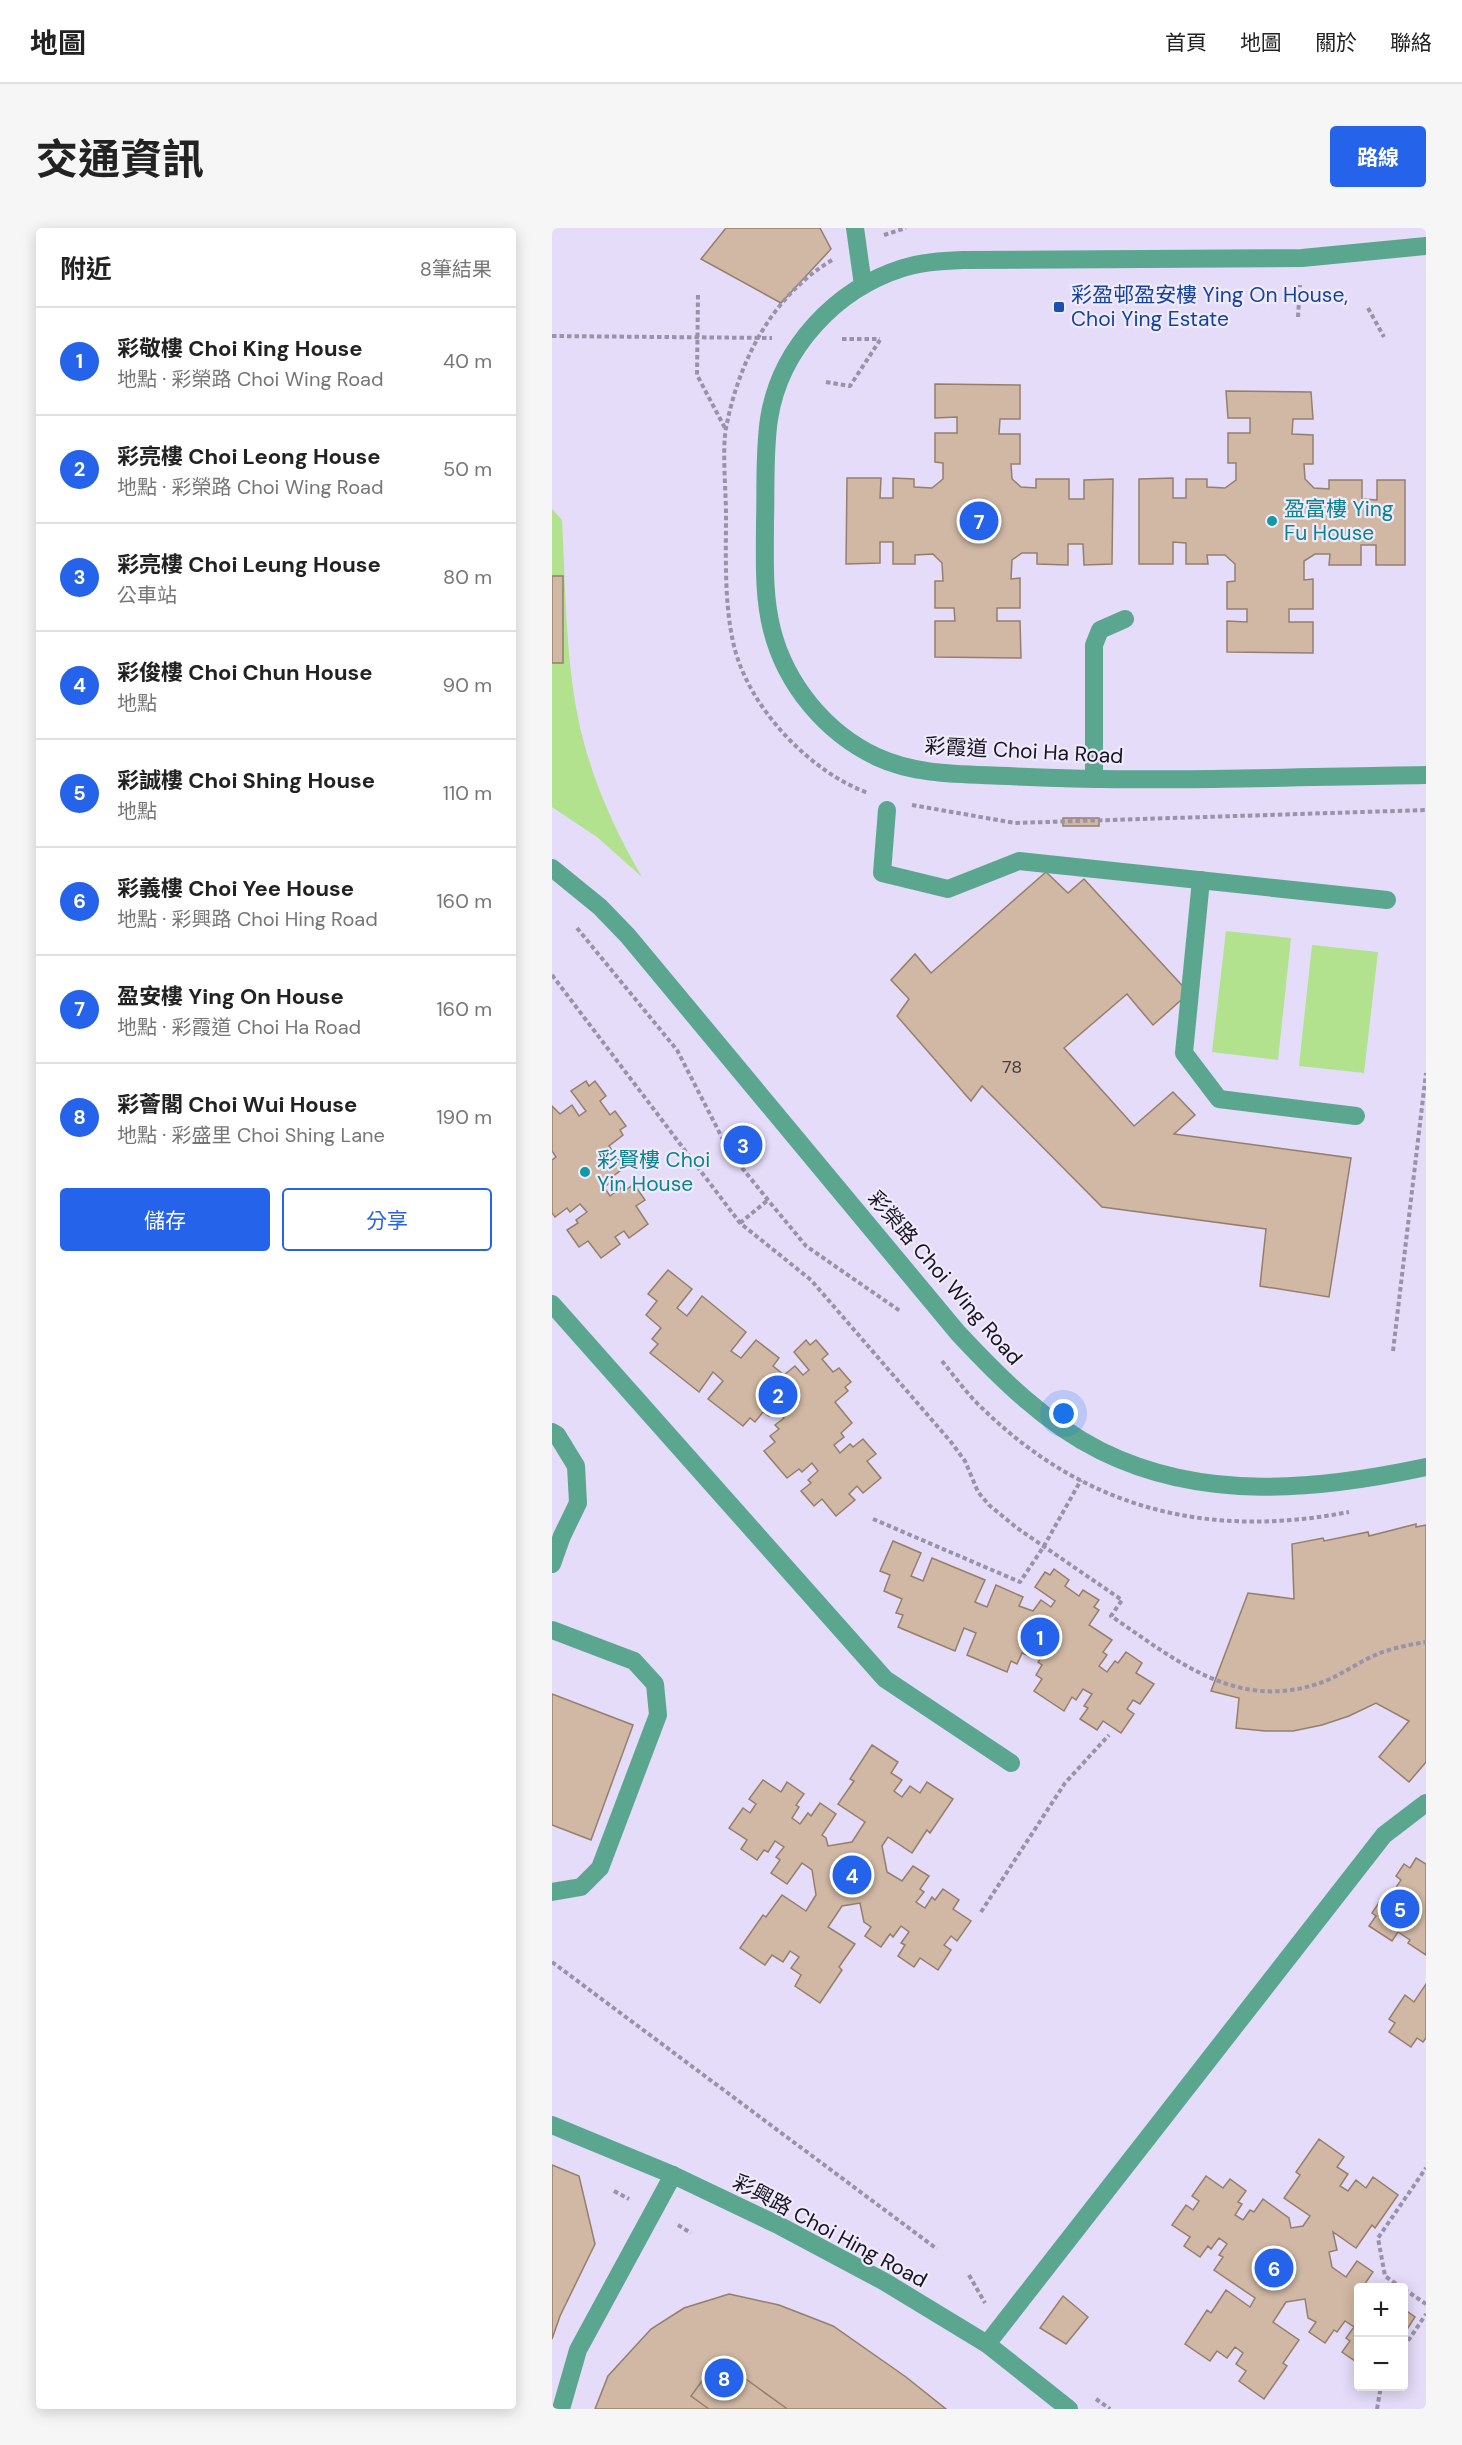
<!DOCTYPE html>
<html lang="zh-TW">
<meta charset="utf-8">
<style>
:root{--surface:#fff;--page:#f6f6f6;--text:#222;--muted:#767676;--line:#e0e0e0;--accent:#2563eb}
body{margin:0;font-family:"DM Sans","Noto Sans TC",sans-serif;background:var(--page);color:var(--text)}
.controls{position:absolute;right:18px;bottom:18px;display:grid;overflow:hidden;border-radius:6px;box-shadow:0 3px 15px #0003}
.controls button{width:54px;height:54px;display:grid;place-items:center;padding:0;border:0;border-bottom:2px solid var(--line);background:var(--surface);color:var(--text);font:30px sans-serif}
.you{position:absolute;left:512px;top:1186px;width:21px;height:21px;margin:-15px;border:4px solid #fff;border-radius:50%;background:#1a73e8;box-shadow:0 0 0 9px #1a73e833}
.badge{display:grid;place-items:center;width:39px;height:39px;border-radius:50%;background:var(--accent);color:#fff;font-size:20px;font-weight:700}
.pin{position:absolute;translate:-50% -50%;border:3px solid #fff;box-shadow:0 2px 6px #0006}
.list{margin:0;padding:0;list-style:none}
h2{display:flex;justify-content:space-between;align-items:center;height:78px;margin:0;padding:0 24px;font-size:26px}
h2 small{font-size:20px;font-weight:400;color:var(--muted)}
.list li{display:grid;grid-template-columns:39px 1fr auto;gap:18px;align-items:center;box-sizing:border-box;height:108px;padding:0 24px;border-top:2px solid var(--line)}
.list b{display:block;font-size:22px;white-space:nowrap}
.list p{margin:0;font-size:20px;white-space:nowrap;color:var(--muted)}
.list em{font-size:20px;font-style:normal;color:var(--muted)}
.actions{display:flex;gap:12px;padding:18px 24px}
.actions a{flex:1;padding:14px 0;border:2px solid var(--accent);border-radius:6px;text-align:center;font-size:21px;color:var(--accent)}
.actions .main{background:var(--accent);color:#fff}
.map{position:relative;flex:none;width:874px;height:2181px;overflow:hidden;border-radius:6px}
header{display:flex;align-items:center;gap:36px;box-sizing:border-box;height:84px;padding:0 30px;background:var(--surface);border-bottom:2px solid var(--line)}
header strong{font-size:28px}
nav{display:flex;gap:33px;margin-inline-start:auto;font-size:21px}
.intro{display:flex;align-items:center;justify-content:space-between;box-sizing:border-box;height:144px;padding:0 36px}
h1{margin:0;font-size:42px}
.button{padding:15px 27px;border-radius:6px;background:var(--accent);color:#fff;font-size:21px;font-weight:700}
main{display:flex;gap:36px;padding:0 36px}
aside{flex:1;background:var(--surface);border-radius:6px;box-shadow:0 3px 15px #0003}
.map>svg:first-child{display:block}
.green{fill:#b2e28e}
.building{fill:#d0b8a4;stroke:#957f6c;stroke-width:1.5}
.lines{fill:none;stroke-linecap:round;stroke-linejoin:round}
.path{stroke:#9993a9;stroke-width:4;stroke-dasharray:4.5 3;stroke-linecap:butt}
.minor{stroke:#5ba68f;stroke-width:18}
.transit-dot{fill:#1a4fb4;stroke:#f0ebfc;stroke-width:2}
.culture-dot{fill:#0f9aa8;stroke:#f0ebfc;stroke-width:2}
.labels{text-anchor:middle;stroke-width:4.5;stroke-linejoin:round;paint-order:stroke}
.number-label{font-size:18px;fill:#453d40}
.transit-label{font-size:21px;fill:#164399;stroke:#f0ebfc;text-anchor:start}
.culture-label{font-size:21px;fill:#0d838f;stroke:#f0ebfc;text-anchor:start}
.street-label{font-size:21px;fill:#17141e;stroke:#f0ebfc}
</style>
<header>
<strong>地圖</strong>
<nav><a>首頁</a><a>地圖</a><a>關於</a><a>聯絡</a></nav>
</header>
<div class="intro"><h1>交通資訊</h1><a class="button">路線</a></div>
<main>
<aside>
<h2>附近<small>8筆結果</small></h2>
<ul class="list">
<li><span class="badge">1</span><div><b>彩敬樓 Choi King House</b><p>地點 · 彩榮路 Choi Wing Road</p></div><em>40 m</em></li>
<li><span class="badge">2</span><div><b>彩亮樓 Choi Leong House</b><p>地點 · 彩榮路 Choi Wing Road</p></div><em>50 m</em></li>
<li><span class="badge">3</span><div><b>彩亮樓 Choi Leung House</b><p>公車站</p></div><em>80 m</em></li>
<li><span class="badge">4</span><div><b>彩俊樓 Choi Chun House</b><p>地點</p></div><em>90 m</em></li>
<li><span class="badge">5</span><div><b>彩誠樓 Choi Shing House</b><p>地點</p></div><em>110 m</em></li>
<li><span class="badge">6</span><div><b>彩義樓 Choi Yee House</b><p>地點 · 彩興路 Choi Hing Road</p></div><em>160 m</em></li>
<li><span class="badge">7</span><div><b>盈安樓 Ying On House</b><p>地點 · 彩霞道 Choi Ha Road</p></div><em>160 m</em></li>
<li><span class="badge">8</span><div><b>彩薈閣 Choi Wui House</b><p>地點 · 彩盛里 Choi Shing Lane</p></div><em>190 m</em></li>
</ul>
<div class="actions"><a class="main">儲存</a><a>分享</a></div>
</aside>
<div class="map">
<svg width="874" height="2181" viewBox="0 0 874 2181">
<rect width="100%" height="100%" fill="#e4dcf8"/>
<g class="green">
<path d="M0 281 10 292C14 365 13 444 32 515 45 563 65 606 90 649L45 609 0 579Z"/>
<polygon points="674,703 739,710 726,832 660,824"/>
<polygon points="760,717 826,724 812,845 747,838"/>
</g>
<g class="building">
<polygon points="174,0 268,0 279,21 229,75 149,31"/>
<polygon points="383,156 468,157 468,191 448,191 447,206 468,206 468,236 459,236 460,251 469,259 484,260 484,251 517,251 517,271 532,271 532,252 561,251 560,336 532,337 531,316 516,316 516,337 485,336 485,325 470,325 460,332 459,351 468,350 468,380 445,380 445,393 468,393 469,430 383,429 383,393 403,393 402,380 383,380 383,353 391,353 390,335 381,326 363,327 363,336 341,336 341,314 328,314 328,335 294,336 295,250 329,250 328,270 341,270 341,250 362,251 362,259 380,260 391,251 391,235 383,234 383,205 405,205 405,189 383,190"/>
<polygon points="674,163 759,164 761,191 741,191 740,206 761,207 761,236 752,236 753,251 762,260 777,261 777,252 810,252 810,271 825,272 825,252 853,252 853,337 824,337 824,317 809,317 809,337 777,337 778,326 763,326 752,333 752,352 761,351 761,381 737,381 737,394 761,394 761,425 675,424 675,393 695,394 695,381 675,381 675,354 683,353 683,336 673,327 655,327 656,336 634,336 634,315 621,314 621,336 587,336 587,251 621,250 621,270 634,270 634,251 655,251 655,259 673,260 684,252 684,235 676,235 676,205 698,205 698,190 676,190"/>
<rect x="0" y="348" width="11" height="87"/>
<rect x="511" y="590" width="36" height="8"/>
<polygon points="494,644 516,665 532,651 637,765 601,797 575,766 512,820 582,898 621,864 643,887 622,906 799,930 777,1069 708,1058 714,1001 550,979 430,858 419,873 345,788 357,771 339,752 363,726 379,745"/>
<polygon points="34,853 37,858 43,853 54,868 48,873 58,887 63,883 74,898 68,902 71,907 57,918 72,940 60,949 62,952 52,959 58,968 69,960 71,964 82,956 93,972 84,978 96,996 77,1010 72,1003 63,1009 68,1016 49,1030 36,1013 27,1019 15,1002 26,995 24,992 35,984 28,976 18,984 15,980 3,989 0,985 0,932 4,929 0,923 0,878 8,886 20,877 27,888 34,883 19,863"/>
<polygon points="116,1042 140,1061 125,1080 135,1088 150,1068 194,1104 179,1123 189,1130 204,1112 227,1130 221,1138 232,1147 243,1138 251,1147 257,1142 242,1124 254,1112 258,1117 264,1112 276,1126 270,1131 281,1144 287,1140 299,1154 293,1159 296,1163 283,1174 300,1195 289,1205 292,1209 282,1217 288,1225 298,1216 301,1219 311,1211 324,1226 315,1233 329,1250 311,1265 305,1258 297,1266 303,1272 284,1288 270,1271 262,1278 249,1263 259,1255 256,1252 266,1243 260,1235 250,1244 247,1241 235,1250 212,1223 223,1214 218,1208 227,1201 223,1197 232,1190 225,1182 223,1180 217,1188 211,1184 203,1194 198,1190 191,1198 156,1171 171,1153 161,1144 147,1164 98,1125 106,1116 100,1111 109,1100 94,1087 105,1073 96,1066"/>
<polygon points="864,1296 864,1299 874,1297 874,1534 857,1554 827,1529 857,1493 824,1475 797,1488 770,1497 741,1503 713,1503 684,1500 687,1470 659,1463 696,1365 742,1371 740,1316 771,1310 772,1313 816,1304 817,1308"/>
<polygon points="341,1313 369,1325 359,1348 371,1353 380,1330 433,1352 423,1374 435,1379 444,1357 471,1369 467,1378 481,1383 489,1372 499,1379 503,1373 483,1359 493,1344 498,1347 502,1341 517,1352 513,1358 527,1368 531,1362 547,1372 542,1379 547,1382 537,1397 560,1412 551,1424 555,1427 547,1438 555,1444 563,1433 566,1435 574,1424 590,1435 584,1445 602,1456 588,1476 581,1472 575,1481 582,1486 569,1505 551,1493 545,1502 528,1491 536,1480 532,1478 540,1466 531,1461 524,1472 520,1469 512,1483 482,1463 490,1451 484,1447 490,1437 486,1434 492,1426 483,1419 481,1419 477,1428 470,1425 465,1436 459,1433 455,1444 415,1427 424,1405 412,1400 403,1423 346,1399 351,1387 344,1385 350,1371 332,1363 338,1347 328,1343"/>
<polygon points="0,1466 81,1497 39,1612 0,1597"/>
<polygon points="320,1517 346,1534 339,1545 350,1552 342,1563 350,1569 358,1558 368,1565 375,1554 401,1571 378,1605 375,1602 360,1625 336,1609 330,1618 335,1644 350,1653 361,1638 377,1648 368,1661 372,1664 364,1674 373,1680 380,1669 383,1672 391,1661 407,1672 401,1681 419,1693 405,1713 399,1708 392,1717 399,1722 386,1742 368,1730 362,1739 346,1728 353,1717 349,1715 357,1704 349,1698 341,1709 338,1706 329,1719 313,1708 319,1699 312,1694 308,1675 290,1678 276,1699 303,1716 287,1739 290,1742 268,1775 243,1758 249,1747 239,1740 247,1729 238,1723 231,1734 220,1727 213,1737 188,1720 211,1687 214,1689 230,1667 254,1683 264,1667 260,1642 250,1635 235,1656 219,1645 228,1632 224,1629 232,1619 223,1613 216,1624 212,1622 205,1632 189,1621 195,1612 177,1600 191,1580 198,1585 204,1576 197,1571 211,1552 229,1564 235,1554 252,1566 244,1577 247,1579 240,1590 248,1596 256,1585 259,1588 268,1575 284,1586 270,1607 274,1610 276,1618 300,1614 313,1594 286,1576 302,1553 298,1551"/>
<polygon points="864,1630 874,1636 874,1727 856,1715 858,1712 846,1704 840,1713 817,1698 824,1688 820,1685 828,1673 833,1676 839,1667 846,1672 850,1666 843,1661 849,1652 844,1648 852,1636 858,1640"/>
<polygon points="874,1756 874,1810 871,1814 865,1810 859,1819 837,1804 843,1795 837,1791 853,1767 862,1774"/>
<polygon points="767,1911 792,1929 785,1939 796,1946 788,1958 796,1963 804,1952 814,1960 821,1949 846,1967 823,2000 820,1997 804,2020 781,2004 785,2022 777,2024 780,2039 794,2049 805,2033 821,2044 812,2057 816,2060 806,2060 806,2135 790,2124 798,2113 794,2110 802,2099 793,2093 785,2104 782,2102 773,2115 757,2104 764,2094 756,2090 753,2071 734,2074 721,2094 747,2112 731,2135 735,2138 712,2171 687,2153 694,2143 684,2136 691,2125 683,2119 675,2130 665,2123 658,2133 633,2116 655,2082 659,2085 674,2062 698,2079 703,2070 662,2042 671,2029 667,2027 675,2016 667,2010 659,2021 656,2018 648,2029 632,2018 638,2009 620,1997 634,1977 641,1982 647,1973 640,1968 654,1948 671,1960 678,1951 694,1963 686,1974 690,1976 683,1987 691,1992 698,1982 702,1984 711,1971 737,1990 739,2000 751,1998 758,1988 732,1970 748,1947 744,1944"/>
<polygon points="0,1937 27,1948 43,2016 8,2088 0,2111"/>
<polygon points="177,2066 227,2077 281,2098 354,2149 394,2181 43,2181 56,2148 99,2101 132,2080"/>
<polygon points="511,2068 536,2089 514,2116 488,2100"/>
<polygon points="852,2081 863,2089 852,2106"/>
<polygon points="166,2131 234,2180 233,2181 157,2181 139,2168"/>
</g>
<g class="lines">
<g class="path">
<polyline points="332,7 354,0"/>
<path d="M280 32C219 69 187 133 174 200 170 223 174 263 174 287 174 330 172 376 182 418 197 480 258 544 316 565"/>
<polyline points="146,67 145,147 174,202"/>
<polyline points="816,80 832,109"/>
<polyline points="746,89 748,57"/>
<polyline points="0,108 220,110"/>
<polyline points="290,111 328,111"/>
<polyline points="274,154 298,158 328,112"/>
<polyline points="360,577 463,595 874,582"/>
<polyline points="25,700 125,822 178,925 216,972 254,1018 348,1083"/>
<path d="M0 747 188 995 259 1052 399 1214 413 1233 426 1264 437 1277 465 1300 570 1372 559 1388C624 1432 684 1484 768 1455 791 1447 811 1430 834 1423 846 1419 861 1416 874 1414"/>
<polyline points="188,995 216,972"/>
<polyline points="841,1123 874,845"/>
<path d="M390 1133C403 1149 416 1167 431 1181 535 1282 657 1311 797 1284"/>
<polyline points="321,1291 468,1354 492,1318 529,1252"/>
<polyline points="429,1684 513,1555 557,1507"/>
<polyline points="0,1734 385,2021"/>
<polyline points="62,1963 77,1971"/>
<polyline points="126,1997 139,2005"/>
<polyline points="417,2047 433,2075"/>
<polyline points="850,2060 833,2048 826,2010 874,1940"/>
<polyline points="852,2061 874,2076"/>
<polyline points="852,2119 874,2086"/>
<polyline points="544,2171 558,2181"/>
<polyline points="825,2181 829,2158"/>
</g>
<g class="minor">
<polyline points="303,0 311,57"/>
<path d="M874 18 750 30 411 32C390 33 370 34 351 40 284 61 228 120 217 191 212 225 214 260 213 294 213 330 211 367 220 402 234 457 274 505 325 529 366 548 412 546 456 548 595 555 735 549 874 547"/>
<polyline points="542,551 542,417 548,402 573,391"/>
<polyline points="335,582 330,645 396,661 467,633 835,672"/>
<path d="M0 640 48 679 76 708 406 1105C448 1150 493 1195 549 1223 652 1274 766 1262 874 1239"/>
<polyline points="649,652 632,825 667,871 804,888"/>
<polyline points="0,1076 333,1451 459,1535"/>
<polyline points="0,1204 5,1207 24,1238 26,1275 10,1308 0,1336"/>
<polyline points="0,1402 82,1433 103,1456 106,1487 48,1640 29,1659 0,1664"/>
<polyline points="0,1897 121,1947 228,1998 333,2054 435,2116 517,2181"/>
<polyline points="435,2116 832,1607 874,1575"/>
<polyline points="9,2181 26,2122 121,1947"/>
</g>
</g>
<rect class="transit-dot" x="501" y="73" width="12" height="12" rx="3"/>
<g class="culture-dot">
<circle cx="720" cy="293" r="6"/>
<circle cx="33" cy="944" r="6"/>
</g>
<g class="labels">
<g class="number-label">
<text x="460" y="845">78</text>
</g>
<g class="transit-label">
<text x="519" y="74">彩盈邨盈安樓 Ying On House,<tspan x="519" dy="24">Choi Ying Estate</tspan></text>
</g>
<g class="culture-label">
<text x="732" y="288">盈富樓 Ying<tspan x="732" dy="24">Fu House</tspan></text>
<text x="45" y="939">彩賢樓 Choi<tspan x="45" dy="24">Yin House</tspan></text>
</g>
<g class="street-label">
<text transform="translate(472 523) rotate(3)" y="7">彩霞道 Choi Ha Road</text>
<text transform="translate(393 1050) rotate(49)" y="7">彩榮路 Choi Wing Road</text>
<text transform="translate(278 2003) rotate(28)" y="7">彩興路 Choi Hing Road</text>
</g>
</g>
</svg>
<div class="controls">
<button>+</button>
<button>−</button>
</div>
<div class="you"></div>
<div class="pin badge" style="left:488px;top:1409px">1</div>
<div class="pin badge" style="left:226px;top:1167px">2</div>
<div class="pin badge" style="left:191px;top:917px">3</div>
<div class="pin badge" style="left:300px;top:1647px">4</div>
<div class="pin badge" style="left:848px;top:1681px">5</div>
<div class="pin badge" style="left:722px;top:2040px">6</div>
<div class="pin badge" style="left:427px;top:293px">7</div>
<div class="pin badge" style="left:172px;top:2150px">8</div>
</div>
</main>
